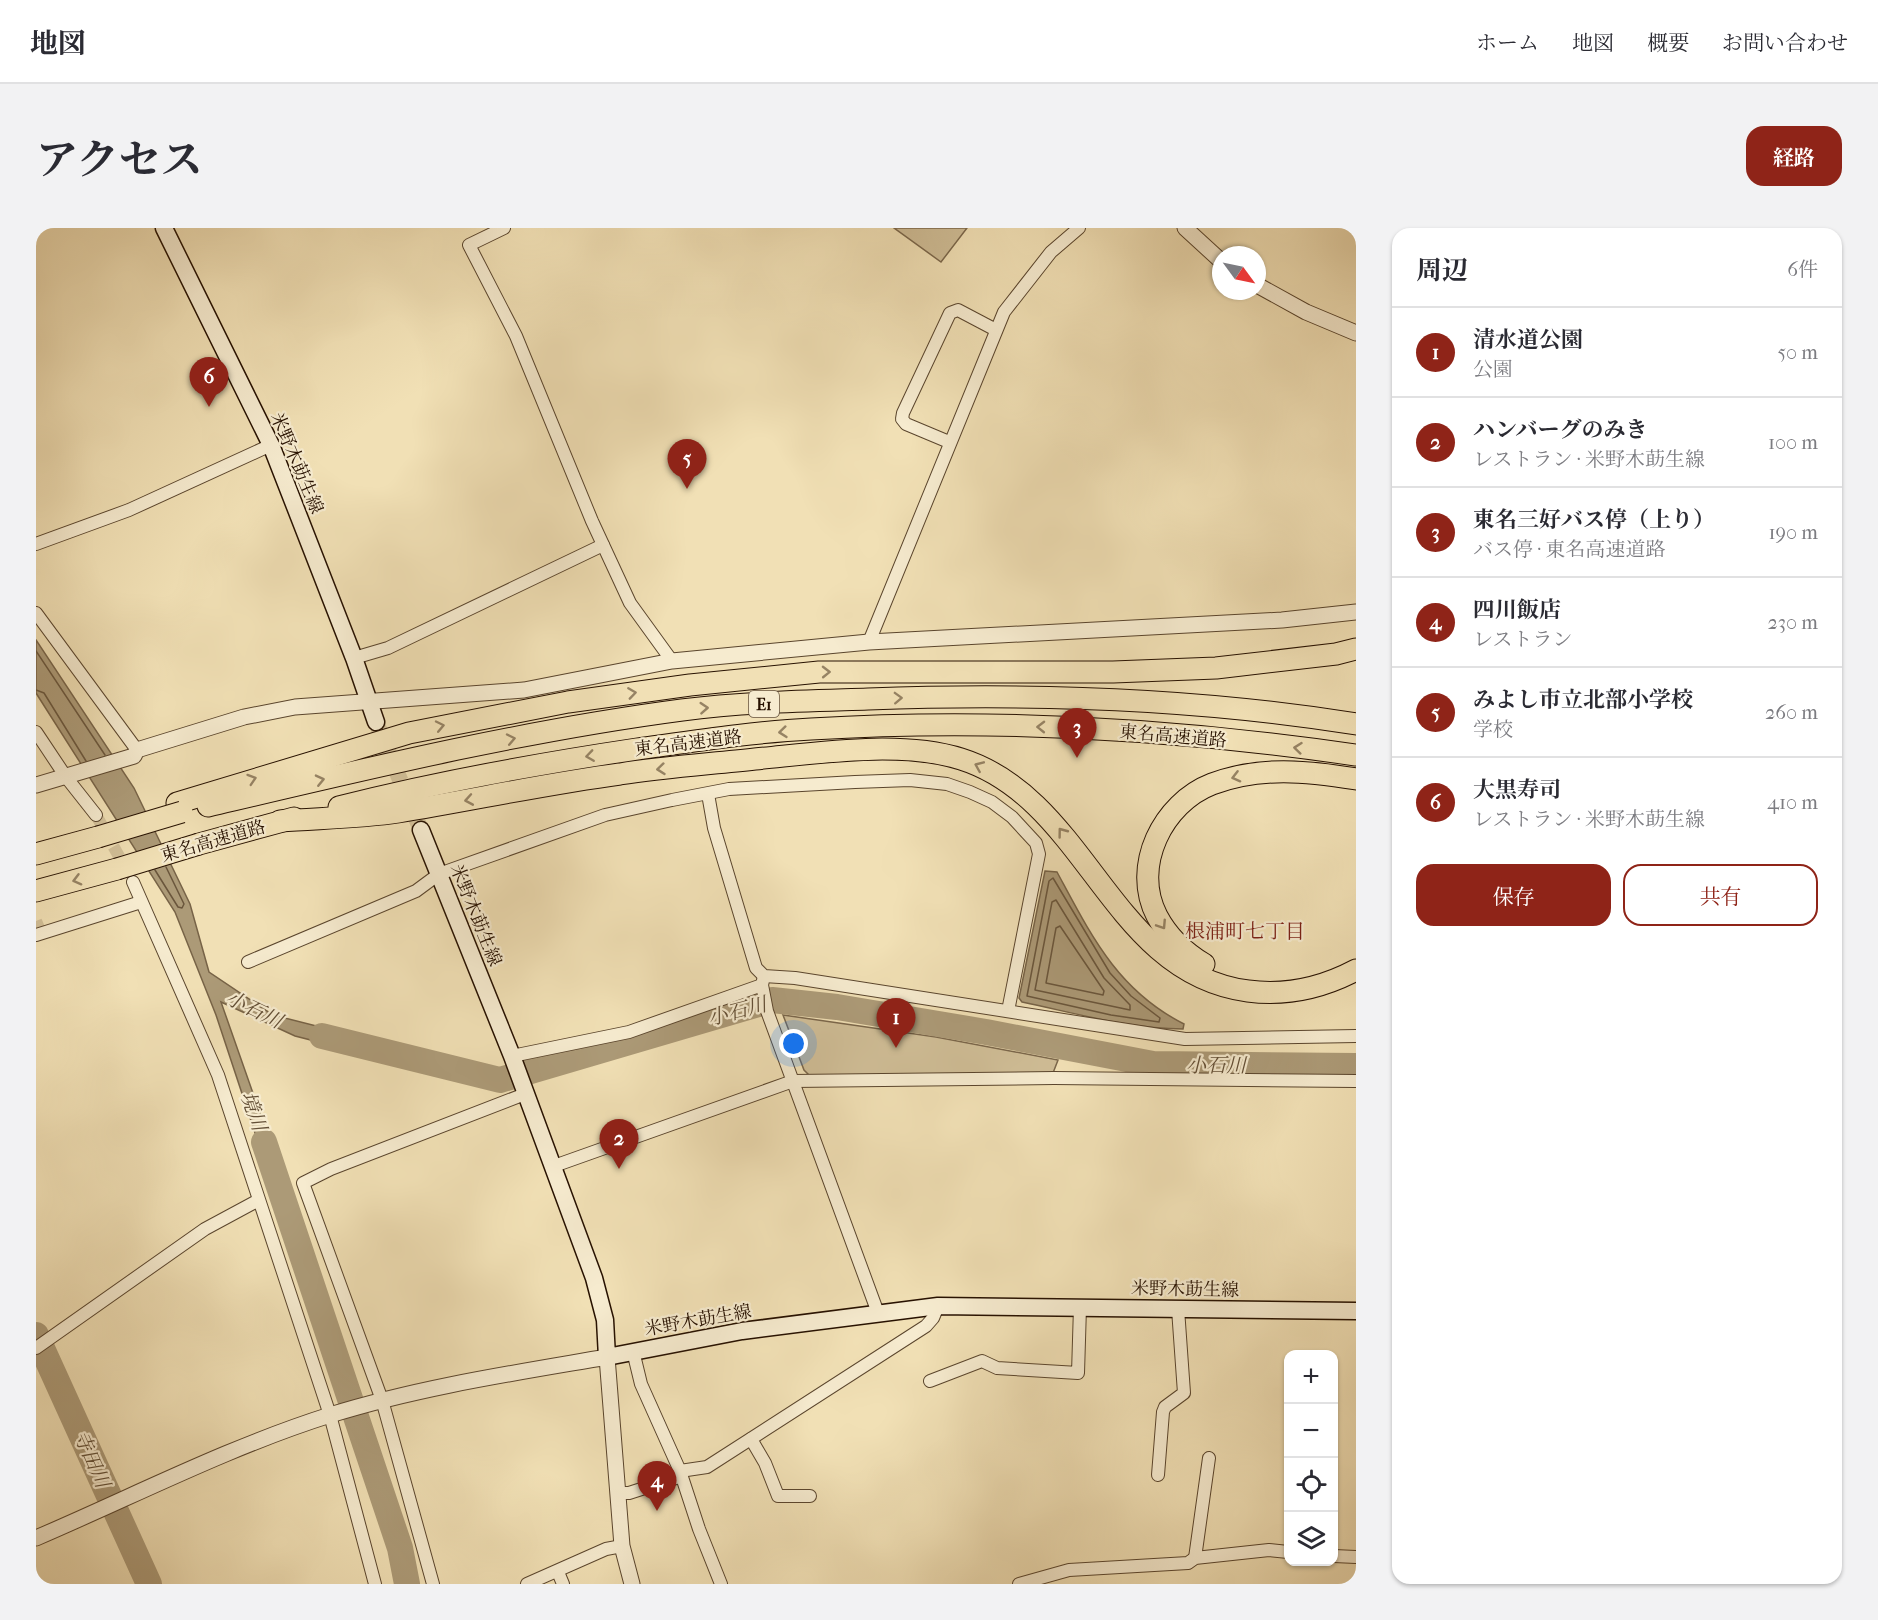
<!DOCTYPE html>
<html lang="ja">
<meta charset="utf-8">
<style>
:root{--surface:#fff;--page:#f2f2f3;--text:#2b2b33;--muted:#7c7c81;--line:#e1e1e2;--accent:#8f2418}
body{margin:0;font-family:"IM FELL French Canon","Noto Serif JP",serif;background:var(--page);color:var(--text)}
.controls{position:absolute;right:18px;bottom:18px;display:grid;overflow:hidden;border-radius:12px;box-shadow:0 2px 4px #0004}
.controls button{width:54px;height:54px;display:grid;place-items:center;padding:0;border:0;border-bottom:2px solid var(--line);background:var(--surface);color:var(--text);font:30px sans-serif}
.compass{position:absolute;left:1176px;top:18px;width:54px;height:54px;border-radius:50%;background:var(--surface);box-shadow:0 2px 4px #0004;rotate:123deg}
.you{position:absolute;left:758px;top:816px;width:21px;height:21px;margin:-15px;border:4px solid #fff;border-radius:50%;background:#1a73e8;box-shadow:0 0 0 9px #1a73e833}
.badge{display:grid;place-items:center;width:39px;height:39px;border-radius:50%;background:var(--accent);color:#fff;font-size:20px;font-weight:700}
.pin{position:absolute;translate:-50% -50px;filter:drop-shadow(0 2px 3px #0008)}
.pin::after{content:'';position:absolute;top:32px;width:21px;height:18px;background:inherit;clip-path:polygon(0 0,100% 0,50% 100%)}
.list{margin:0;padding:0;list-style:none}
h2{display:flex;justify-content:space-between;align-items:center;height:78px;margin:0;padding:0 24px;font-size:26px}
h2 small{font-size:20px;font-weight:400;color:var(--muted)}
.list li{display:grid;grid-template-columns:39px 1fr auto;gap:18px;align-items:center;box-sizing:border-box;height:90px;padding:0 24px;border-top:2px solid var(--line)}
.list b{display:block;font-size:22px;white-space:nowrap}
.list p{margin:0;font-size:20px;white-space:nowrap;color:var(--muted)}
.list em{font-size:20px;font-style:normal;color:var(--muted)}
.actions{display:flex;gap:12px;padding:18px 24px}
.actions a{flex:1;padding:14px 0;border:2px solid var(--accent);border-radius:18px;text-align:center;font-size:21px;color:var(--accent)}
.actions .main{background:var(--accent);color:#fff}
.icon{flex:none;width:33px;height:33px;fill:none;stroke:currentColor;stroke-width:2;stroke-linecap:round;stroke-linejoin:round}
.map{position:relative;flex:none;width:1320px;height:1356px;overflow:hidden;border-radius:18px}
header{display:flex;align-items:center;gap:36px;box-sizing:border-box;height:84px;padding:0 30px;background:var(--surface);border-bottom:2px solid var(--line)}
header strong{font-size:28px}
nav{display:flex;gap:33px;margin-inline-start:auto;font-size:21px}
.intro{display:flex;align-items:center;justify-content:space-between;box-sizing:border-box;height:144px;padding:0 36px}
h1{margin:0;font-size:42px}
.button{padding:15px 27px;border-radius:18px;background:var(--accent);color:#fff;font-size:21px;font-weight:700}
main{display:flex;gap:36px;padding:0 36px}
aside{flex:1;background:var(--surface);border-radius:18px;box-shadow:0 2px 4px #0004}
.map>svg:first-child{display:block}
.green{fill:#cfbd96;stroke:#7b674b;stroke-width:1.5}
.water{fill:#ac9a77;stroke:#776347;stroke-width:1.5}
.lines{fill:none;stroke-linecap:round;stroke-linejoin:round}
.shore{stroke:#6a563c;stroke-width:1.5}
.river{stroke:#ac9a77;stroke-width:26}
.minor-tunnel{stroke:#d3c19a;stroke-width:12;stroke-dasharray:12 6;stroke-linecap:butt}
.secondary-tunnel{stroke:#d3c19a;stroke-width:16;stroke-dasharray:16 8;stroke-linecap:butt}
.minor-casing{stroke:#5a452d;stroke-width:14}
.tertiary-casing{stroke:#5a452d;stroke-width:17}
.secondary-casing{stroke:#271100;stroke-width:19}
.motorway-casing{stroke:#271100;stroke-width:23}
.minor{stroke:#f6ebcf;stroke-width:12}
.tertiary{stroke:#f6ebcf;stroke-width:15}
.secondary{stroke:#f6ebcf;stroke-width:16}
.motorway{stroke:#f1e0b5;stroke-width:21}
.motorway-bridge-casing{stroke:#271100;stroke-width:23;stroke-linecap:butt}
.motorway-bridge{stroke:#f1e0b5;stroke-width:21}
.oneway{stroke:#968364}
.labels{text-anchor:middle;stroke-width:4.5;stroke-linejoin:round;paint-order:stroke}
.shield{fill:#f6ebcf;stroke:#65523e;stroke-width:1.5}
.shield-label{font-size:16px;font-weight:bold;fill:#271100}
.street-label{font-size:18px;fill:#271100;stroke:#f6ebcf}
.neighbourhood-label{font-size:20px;fill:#7a1f14;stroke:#f6ebcf}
.water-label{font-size:20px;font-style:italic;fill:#634f36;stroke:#f6ebcf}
</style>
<header>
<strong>地図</strong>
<nav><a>ホーム</a><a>地図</a><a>概要</a><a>お問い合わせ</a></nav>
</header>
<div class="intro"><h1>アクセス</h1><a class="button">経路</a></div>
<main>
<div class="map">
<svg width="1320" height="1356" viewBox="0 0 1320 1356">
<rect width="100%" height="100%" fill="#f1e0b5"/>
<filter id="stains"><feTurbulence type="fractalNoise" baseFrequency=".00333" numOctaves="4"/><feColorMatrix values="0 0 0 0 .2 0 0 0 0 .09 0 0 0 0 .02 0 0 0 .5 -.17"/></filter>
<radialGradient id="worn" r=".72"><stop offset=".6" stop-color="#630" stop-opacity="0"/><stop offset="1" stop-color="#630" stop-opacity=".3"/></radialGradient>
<g class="green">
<polygon points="858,0 931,0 905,34"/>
<polygon points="747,787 900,809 1022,832 1017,845 775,849 768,842"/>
</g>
<g class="water">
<polygon points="0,412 98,560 154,676 173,744 237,787 320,808 318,823 259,808 185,774 245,945 234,950 180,787 139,684 0,465"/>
<path d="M1009 643 1021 644C1055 707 1081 762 1148 796L1147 801C1093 801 1039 785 986 774L983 770Z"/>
</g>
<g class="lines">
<g class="shore">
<polyline points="0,423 69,527"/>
<polyline points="0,462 8,465 50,533"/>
<polyline points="119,642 142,679 146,680 148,676 130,639"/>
<polygon points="1017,650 1074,745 1095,768 1124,790 1123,794 1075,787 991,768 1013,653"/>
<polygon points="1020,672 1068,750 1094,777 1094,782 999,762 1016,674"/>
<polygon points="1024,698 1068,763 1067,767 1010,755 1020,700"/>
</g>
<g class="river">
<polyline points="286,808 464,852 736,772 801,779 950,804 1117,836 1320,838"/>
<polyline points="228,914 364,1320 371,1356"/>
<polyline points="0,1107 113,1356"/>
</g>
<g class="minor-tunnel">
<polyline points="60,587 90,641"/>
<polyline points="0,693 5,705"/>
</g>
<polyline class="secondary-tunnel" points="340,494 385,602"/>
<defs>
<g id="minor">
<polyline points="468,0 433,17 480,108 556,293 594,375 636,433"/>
<polyline points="913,214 870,196 866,191 867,185 914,85 922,82 960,102"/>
<polyline points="0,316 93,282 235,217"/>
<polyline points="0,385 101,522"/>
<polyline points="833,414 968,84 1015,24 1043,0"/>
<polyline points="318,430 352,420 567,317"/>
<polyline points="0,504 30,549 60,587"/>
<polyline points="672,566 678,600 720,740 728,748 759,750 1149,811 1320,808"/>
<polyline points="97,654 182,847 294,1187 339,1356"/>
<polyline points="0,707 105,674"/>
<polyline points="212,734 380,663 403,646 569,587 636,572 693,561 819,554 874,552 911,556 934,564 956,574 976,589 1000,615 1003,626 972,783"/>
<polyline points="728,748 726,757 731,783 842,1085"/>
<polyline points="476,828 593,804 726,757"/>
<polyline points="518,938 757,853 1018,850 1320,853"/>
<polyline points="0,1120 169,1001 221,973"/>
<polyline points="597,1123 605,1156 644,1243 663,1301 685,1356"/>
<polyline points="894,1153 946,1133 961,1140 1042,1145 1044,1079"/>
<polyline points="715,1211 729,1235 742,1268 774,1268"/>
<polyline points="644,1243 671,1239 890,1098 897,1090 902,1078"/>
<polyline points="1122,1247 1127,1184 1129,1179 1148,1165 1142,1081"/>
<polyline points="581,1265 593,1265 646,1248"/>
<polyline points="1298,1328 1320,1329"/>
<polyline points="1159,1330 1173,1230"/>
<polyline points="522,1344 527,1356"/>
<polyline points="397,1356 346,1172 267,955 295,941 489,866"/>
<polyline points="491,1356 570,1321 586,1318"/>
<polyline points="983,1356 1033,1342 1152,1335 1159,1330 1233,1322 1252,1324"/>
</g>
<g id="tertiary">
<polyline points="1149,0 1185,33"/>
<polyline points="1221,57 1270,84 1320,105"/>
<polyline points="0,557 98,528 101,522 208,489 259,479 488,462 636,433 833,414 1246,392 1320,384"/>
<path d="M0 1310C98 1268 193 1219 294 1187 384 1159 478 1145 571 1129L586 1318 596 1356"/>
</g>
<g id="secondary">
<polyline points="128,0 235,217 318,430 340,494"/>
<polyline points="385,602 476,828 558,1050 569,1092 571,1129 706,1103 902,1078 1320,1083"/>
</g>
<g id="motorway">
<polyline points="141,575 373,505 532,474 654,457 783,444 1077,444 1180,440 1300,426 1320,421"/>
<path d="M172 578C329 541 486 503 646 482 707 474 770 473 832 471 995 465 1159 470 1320 496"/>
<path d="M303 579C401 554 501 536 601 521 659 513 717 504 775 501 956 490 1141 501 1320 527"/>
<path d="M244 593C283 590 323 590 362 584 436 572 509 556 584 546 628 539 674 536 719 531 782 525 864 512 925 531 1052 571 1074 745 1212 763 1250 768 1286 760 1320 742"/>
<polyline points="163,616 258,590"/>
<polyline points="0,626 62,609"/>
<polyline points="0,663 81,641"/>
<path d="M1168 736C1148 724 1132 709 1121 688 1095 638 1127 575 1176 556 1224 538 1271 543 1320 551"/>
</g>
</defs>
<use href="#minor" class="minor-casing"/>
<use href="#tertiary" class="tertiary-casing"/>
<use href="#secondary" class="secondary-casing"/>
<use href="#motorway" class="motorway-casing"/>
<use href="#minor" class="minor"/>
<use href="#tertiary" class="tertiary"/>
<use href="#secondary" class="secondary"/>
<use href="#motorway" class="motorway"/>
<defs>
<g id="motorway-bridge">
<polyline points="62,609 146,584"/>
<polyline points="81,641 163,616"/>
</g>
</defs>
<use href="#motorway-bridge" class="motorway-bridge-casing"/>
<use href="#motorway-bridge" class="motorway-bridge"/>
</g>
<defs><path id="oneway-chevron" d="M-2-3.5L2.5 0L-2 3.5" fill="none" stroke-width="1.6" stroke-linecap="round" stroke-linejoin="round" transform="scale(1.5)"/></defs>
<g class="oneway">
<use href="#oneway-chevron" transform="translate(790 444) rotate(-1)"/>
<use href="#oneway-chevron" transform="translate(596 465) rotate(-8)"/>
<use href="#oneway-chevron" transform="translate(862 470) rotate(-2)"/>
<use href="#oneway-chevron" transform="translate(668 480) rotate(-4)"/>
<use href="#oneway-chevron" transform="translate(404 498) rotate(-12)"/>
<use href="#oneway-chevron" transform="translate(1005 499) rotate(-179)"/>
<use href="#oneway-chevron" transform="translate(747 504) rotate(174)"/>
<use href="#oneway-chevron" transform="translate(475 511) rotate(-12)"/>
<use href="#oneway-chevron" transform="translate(1262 520) rotate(-174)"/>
<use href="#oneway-chevron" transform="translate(554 528) rotate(172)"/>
<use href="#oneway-chevron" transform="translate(943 538) rotate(-157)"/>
<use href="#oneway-chevron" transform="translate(625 541) rotate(174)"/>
<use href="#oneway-chevron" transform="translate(1200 549) rotate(166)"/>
<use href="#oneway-chevron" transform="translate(216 551) rotate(-18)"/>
<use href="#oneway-chevron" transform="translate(284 552) rotate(-13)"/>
<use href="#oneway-chevron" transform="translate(433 572) rotate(170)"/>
<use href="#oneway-chevron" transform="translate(1026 604) rotate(-127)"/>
<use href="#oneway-chevron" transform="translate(41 652) rotate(165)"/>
<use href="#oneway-chevron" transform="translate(1126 697) rotate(57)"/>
</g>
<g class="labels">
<rect class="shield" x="713" y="463" width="30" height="26" rx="4.5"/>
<g class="shield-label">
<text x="728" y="482">E1</text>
</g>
<g class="street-label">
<text transform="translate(261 235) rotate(67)" y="6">米野木莇生線</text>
<text transform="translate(1137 508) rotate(5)" y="6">東名高速道路</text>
<text transform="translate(652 515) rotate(-7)" y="6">東名高速道路</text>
<text transform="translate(177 613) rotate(-16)" y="6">東名高速道路</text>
<text transform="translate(440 687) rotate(68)" y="6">米野木莇生線</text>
<text transform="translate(1149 1061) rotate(1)" y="6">米野木莇生線</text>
<text transform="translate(662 1092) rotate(-10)" y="6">米野木莇生線</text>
</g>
<g class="neighbourhood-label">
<text x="1209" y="710">根浦町七丁目</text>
</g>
<g class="water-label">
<text transform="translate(218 781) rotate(26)" y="7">小石川</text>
<text transform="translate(701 783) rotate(-15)" y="7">小石川</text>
<text x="1180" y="844">小石川</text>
<text transform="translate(218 883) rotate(71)" y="7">境川</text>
<text transform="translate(56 1231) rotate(66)" y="7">寺田川</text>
</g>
</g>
<rect width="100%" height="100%" filter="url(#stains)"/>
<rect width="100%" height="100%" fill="url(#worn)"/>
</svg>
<div class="controls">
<button>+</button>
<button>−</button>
<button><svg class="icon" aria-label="locate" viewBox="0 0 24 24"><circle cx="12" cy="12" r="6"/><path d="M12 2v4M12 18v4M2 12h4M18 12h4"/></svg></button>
<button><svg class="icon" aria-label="layers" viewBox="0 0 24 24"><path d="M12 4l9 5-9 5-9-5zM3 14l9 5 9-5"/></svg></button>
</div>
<svg class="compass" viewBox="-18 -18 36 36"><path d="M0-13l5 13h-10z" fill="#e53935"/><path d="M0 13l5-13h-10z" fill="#7c7c81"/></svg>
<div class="you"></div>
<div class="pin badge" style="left:860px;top:820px">1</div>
<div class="pin badge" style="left:583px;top:941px">2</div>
<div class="pin badge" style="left:1041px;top:530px">3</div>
<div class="pin badge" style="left:621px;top:1283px">4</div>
<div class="pin badge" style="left:651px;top:261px">5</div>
<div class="pin badge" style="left:173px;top:179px">6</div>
</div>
<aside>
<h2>周辺<small>6件</small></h2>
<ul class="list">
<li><span class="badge">1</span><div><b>清水道公園</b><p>公園</p></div><em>50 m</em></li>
<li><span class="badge">2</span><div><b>ハンバーグのみき</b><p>レストラン · 米野木莇生線</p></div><em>100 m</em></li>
<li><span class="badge">3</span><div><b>東名三好バス停（上り）</b><p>バス停 · 東名高速道路</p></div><em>190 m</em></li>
<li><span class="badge">4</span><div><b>四川飯店</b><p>レストラン</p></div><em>230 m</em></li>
<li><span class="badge">5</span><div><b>みよし市立北部小学校</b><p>学校</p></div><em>260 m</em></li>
<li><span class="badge">6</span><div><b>大黒寿司</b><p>レストラン · 米野木莇生線</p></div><em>410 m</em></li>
</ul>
<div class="actions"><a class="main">保存</a><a>共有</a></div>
</aside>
</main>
